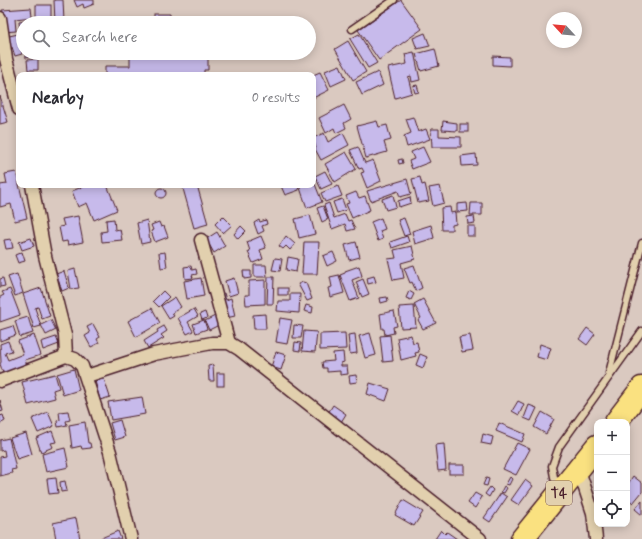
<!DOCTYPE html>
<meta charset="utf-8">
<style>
:root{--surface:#fff;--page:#f2f2f3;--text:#2b2b33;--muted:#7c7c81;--line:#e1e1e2}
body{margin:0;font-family:Mynerve,sans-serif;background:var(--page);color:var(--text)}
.controls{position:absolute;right:12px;bottom:12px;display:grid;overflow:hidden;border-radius:8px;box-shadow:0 2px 10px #0003}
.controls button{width:36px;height:36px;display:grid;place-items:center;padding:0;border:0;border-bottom:1px solid var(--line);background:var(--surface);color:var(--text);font:20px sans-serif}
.compass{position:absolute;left:546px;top:12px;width:36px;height:36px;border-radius:50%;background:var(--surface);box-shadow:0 2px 10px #0003;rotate:296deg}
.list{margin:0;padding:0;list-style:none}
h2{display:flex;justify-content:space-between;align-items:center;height:52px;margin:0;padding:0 16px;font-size:17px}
h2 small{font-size:13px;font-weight:400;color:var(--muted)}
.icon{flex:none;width:22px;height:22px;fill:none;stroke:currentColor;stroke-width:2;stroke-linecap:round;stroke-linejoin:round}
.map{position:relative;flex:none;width:642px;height:539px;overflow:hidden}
.search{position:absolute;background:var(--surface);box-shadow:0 2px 10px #0003;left:16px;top:16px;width:300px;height:44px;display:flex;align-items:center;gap:10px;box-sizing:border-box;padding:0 14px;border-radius:22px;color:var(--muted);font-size:15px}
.panel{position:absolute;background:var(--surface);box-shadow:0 2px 10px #0003;left:16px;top:72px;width:300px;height:116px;border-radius:8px}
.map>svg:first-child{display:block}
.building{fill:#c7baeb;stroke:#4a1f2b}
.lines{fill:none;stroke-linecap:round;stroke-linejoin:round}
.lane-casing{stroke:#4a1f2b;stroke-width:9}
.street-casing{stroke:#4a1f2b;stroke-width:15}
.highway-casing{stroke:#4a1f2b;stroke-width:25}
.lane{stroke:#e2d0ae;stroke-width:6}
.street{stroke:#e2d0ae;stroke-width:12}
.highway{stroke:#fae180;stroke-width:22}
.labels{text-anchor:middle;stroke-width:3.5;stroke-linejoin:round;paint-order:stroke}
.shield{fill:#e2d0ae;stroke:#785452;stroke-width:1}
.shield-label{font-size:14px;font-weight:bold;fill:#4a1f2b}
</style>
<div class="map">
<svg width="642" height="539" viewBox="0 0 642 539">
<rect width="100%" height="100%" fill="#dac9c0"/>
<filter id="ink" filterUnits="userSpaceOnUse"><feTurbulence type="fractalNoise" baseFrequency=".025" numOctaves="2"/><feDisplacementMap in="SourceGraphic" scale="8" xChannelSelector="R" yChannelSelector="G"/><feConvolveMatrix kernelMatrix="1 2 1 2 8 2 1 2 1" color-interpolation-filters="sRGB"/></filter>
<g filter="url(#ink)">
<g class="building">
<polygon points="54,0 63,0 64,22 55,23"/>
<polygon points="74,0 94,0 94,4 84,8 83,4 77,7"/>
<polygon points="401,0 422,29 379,60 358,30"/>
<rect x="36" y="5" width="15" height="17"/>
<polygon points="31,8 32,17 15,19 16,31 4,32 2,10"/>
<rect x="154" y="14" width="16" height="9"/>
<polygon points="144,19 150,19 151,23 144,23"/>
<polygon points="28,21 28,23 23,23 22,45 19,22"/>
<polygon points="425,33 430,46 417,49 413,38"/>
<polygon points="18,34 22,54 15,56 12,47 8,48 5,37"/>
<polygon points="359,34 377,63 368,68 350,39"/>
<polygon points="348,41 366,72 353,80 335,49"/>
<polygon points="435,49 439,66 421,71 416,54"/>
<polygon points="414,52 420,80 412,82 411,76 408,77 412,93 395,98 388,68 407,64 405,54"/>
<polygon points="25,53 33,53 34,56 26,58"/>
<polygon points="130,56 208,56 208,70 204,70 204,75 105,75 105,66 130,66"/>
<polygon points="493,56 510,57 510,66 493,65"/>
<polygon points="38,59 38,70 28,70 27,60"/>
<polygon points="340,65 346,79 331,86 325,71"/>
<polygon points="320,72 329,90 313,98 313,75"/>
<polygon points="378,72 383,85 362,95 356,82"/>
<polygon points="417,85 419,92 415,93 413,86"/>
<polygon points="0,96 8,122 0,124"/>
<polygon points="344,105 351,119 344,123 346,128 336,133 334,128 326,133 319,118"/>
<polygon points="413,117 418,132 426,129 430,139 407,147 404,136 411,133 406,119"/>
<polygon points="377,121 379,127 387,125 391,140 384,142 387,152 366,158 357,126"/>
<polygon points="443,121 457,123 457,131 442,130"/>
<rect x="460" y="124" width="8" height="8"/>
<polygon points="431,129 439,129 439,136 461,137 461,147 432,147"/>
<polygon points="324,133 328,142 343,133 349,145 321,160 315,149 316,148 313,138"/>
<polygon points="358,147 365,163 373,160 381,181 367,188 361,173 364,172 362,168 359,169 350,150"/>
<polygon points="423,147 430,162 412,169 409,161 414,159 411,152"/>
<polygon points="346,152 356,169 335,182 325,164"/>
<polygon points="476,154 477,165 462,166 461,156"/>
<polygon points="402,159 403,163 399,164 398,160"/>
<polygon points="325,171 332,184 321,189 315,176"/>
<polygon points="16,172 27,218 15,221 11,204 0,207 0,185 7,184 5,174"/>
<polygon points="420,177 422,185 425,184 429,201 418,203 412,179"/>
<polygon points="313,179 322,202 307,208 299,185 313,185"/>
<polygon points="407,179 411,194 400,197 398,191 371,201 370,199 367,191"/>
<polygon points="87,185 107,185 117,210 94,220 87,203 78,207 72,191"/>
<polygon points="182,185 197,185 208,224 194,228"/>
<polygon points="284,185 298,185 299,190 285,195 281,186"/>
<polygon points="338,186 342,196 325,202 321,193"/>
<polygon points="440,186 444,203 433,206 429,188"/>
<circle cx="161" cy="193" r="5"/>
<polygon points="356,192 359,198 365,196 370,210 352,218 346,204 349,203 346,196"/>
<polygon points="393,195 396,207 386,210 382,199"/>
<polygon points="410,197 411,203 399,207 398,201"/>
<polygon points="342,199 346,210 337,213 333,202"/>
<polygon points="329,203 334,218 345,214 348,221 351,220 355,229 347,231 345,224 332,229 324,205"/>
<polygon points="467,203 468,211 457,212 457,204"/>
<polygon points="471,203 482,203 482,215 470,215"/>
<polygon points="323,206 328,219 322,222 317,208"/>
<polygon points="450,207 451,213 455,212 456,224 452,225 452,230 442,230 441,208"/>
<polygon points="310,215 315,234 299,238 295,219"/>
<polygon points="78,216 83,242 68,245 67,241 62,242 59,227 64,226 62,219"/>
<polygon points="223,216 232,225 223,233 215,224"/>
<polygon points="474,216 475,223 468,224 467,217"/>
<polygon points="381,218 385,229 380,231 383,239 378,241 371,222"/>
<polygon points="404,218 410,234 404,236 398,220"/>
<polygon points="114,219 115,230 120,229 122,240 102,242 101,232 107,231 106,220"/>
<polygon points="147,220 150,242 141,244 137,223"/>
<polygon points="259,220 260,222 266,220 267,224 262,226 264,231 258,234 254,223"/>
<polygon points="159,222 161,227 164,226 168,237 155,242 151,231 153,230 151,225"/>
<polygon points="431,225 434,238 415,244 412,231"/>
<polygon points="241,226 246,231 238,239 234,234"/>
<rect x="467" y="226" width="8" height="10"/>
<polygon points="217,232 225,246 214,253 206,239"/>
<polygon points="261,236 266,248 260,250 263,259 253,263 248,252 250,251 247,242"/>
<polygon points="286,236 295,244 290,250 286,246 283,249 279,246"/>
<polygon points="407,236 409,242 392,248 390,242"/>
<polygon points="31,238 34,246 22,250 19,242"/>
<polygon points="11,239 13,248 6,249 4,240"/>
<polygon points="304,242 319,242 317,274 302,274"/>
<polygon points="356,242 360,257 349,260 345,245"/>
<polygon points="412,246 415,259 401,263 404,278 393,280 388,259 396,258 394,250"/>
<polygon points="22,252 25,261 18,263 15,255"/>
<polygon points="165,252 167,267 161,268 159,253"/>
<polygon points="333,252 337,261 327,266 323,256"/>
<polygon points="288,257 298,259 296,272 286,270"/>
<polygon points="275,258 282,259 280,271 272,270"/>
<polygon points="254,265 266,265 267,277 254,277"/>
<polygon points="414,265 422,288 416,291 412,282 410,283 404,268"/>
<polygon points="191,266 192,270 196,269 197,274 192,275 193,278 185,279 184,267"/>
<polygon points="359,266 362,276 352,280 359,298 350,301 340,275 345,273 345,271"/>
<polygon points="75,269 79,288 71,289 68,271"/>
<polygon points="64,271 69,288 62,291 56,274"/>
<polygon points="243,271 251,271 251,278 244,279"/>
<polygon points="17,274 23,293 15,296 8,277"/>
<polygon points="339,275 344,293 330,297 328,288 332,287 330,277"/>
<polygon points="374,276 376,282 368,284 367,278"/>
<polygon points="268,277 274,277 273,304 267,304"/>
<polygon points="3,278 5,286 0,287 0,279"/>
<polygon points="201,278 204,296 187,299 184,281"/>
<polygon points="234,278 238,293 229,296 225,281"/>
<polygon points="363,279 369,294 362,297 356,282"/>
<polygon points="265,280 265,304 246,305 245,295 249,295 249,281"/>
<polygon points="303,282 306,283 312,299 307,301 298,284"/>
<polygon points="41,288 50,316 42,319 38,307 35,308 41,326 34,328 23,294"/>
<rect x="278" y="288" width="10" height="7"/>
<polygon points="10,289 20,315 0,322 0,297 4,295 2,292"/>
<polygon points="163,291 169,297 159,307 153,301"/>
<polygon points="409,291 414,294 411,300 406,298"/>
<polygon points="224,293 226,300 231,298 235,316 226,318 218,294"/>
<polygon points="290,294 300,294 299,313 277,311 278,301 290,301"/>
<polygon points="175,297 181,307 172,313 174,316 169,319 161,306"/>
<polygon points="387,297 388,301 381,303 380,298"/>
<polygon points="423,299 436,323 423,329 418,320 421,318 414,304"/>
<polygon points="306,305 313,307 312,313 304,311"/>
<polygon points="414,306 416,327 401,328 399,307"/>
<polygon points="152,308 160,323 136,337 128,321"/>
<polygon points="194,309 198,316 188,322 193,331 187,334 178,318"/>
<polygon points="217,310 223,323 209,330 205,321 215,316 213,312"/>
<polygon points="394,311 397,326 393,327 394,333 385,335 384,329 382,329 380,314"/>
<polygon points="205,312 207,318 202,320 200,314"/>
<polygon points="265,314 266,329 254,329 253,315"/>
<polygon points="28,317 33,333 20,337 15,321"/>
<polygon points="280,318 292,320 287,344 276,342"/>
<polygon points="51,320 56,330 46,335 41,325"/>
<polygon points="204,320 207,329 196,333 193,324"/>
<polygon points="93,324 100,337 97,339 99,343 91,347 85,336 90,333 87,327"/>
<polygon points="294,325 303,326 301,338 293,338"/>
<polygon points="13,326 16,335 0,341 0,330"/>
<polygon points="164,326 167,331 161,335 164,338 148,348 144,341 158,332 157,330"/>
<polygon points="587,328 595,334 587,345 579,339"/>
<polygon points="304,331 317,332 315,352 302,351"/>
<polygon points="345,333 346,349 320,350 320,334"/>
<polygon points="370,333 376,355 365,358 359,336"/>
<polygon points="355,334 357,353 350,354 348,335"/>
<polygon points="34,335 41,355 25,360 27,365 3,373 0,364 1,362 0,344 8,341 12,351 5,353 8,360 23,354 18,341"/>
<polygon points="390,335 393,361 383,362 380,336"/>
<polygon points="411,335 413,343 417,342 419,352 415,353 416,356 401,360 397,338"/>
<polygon points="470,335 473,350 462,352 459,337"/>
<polygon points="56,337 59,344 43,350 41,342"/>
<polygon points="295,342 301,343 300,351 294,350"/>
<polygon points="540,344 551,348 547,360 537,357"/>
<polygon points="276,352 286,355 281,370 271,367"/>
<polygon points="343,352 344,362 341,363 341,366 347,366 348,374 340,375 340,371 327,372 327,368 323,368 322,362 334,361 333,353"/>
<polygon points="420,354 427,357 423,368 416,365"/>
<polygon points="213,365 214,381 209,381 208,366"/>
<polygon points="74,369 79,390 63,395 57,374"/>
<rect x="217" y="373" width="7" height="13"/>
<polygon points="55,374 59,388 53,390 55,398 28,405 22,382"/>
<polygon points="356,375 357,382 350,383 349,376"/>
<polygon points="104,379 110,397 100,400 95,381"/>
<polygon points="370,383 390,389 386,401 367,394"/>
<polygon points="142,397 145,414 111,420 108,402"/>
<polygon points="0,400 3,411 0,412"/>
<polygon points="518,401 524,404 519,415 512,411"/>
<polygon points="333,405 346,414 341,422 328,413"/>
<polygon points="529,405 537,408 531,421 524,418"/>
<polygon points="68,411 70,420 66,421 67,425 58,427 57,421 60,420 59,412"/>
<polygon points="48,412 54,426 38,433 32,419"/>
<polygon points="542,412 554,419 546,434 534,427"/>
<polygon points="3,415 5,421 0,424 0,416"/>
<polygon points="120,420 125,437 115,440 110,423"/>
<polygon points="85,422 88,443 90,443 91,448 82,449 81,446 72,448 69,425"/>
<polygon points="499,423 525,434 522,442 496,431"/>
<polygon points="52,431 56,442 51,443 53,447 41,452 36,438"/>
<polygon points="26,433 32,454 17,459 10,438"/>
<polygon points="483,434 493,437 491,445 481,443"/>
<polygon points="9,438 16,469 11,470 12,473 0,476 0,457 5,456 4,450 0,451 0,440"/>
<polygon points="517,443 530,449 516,475 503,469"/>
<polygon points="444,444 446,470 438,471 435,445"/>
<polygon points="65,448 69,467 46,472 42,454"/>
<rect x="449" y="465" width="15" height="9"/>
<polygon points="633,476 642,483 642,492 633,503 627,498 627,485"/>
<polygon points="510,477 512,479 509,485 506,484"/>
<polygon points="56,478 58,493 49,494 47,479"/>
<polygon points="486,478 489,479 487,486 483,485"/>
<polygon points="525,480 533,486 519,505 511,500"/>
<polygon points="65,481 67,491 61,492 60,482"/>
<polygon points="504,486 507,488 504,493 501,492"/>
<polygon points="490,487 493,490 489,497 485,494"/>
<polygon points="475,493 482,497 475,508 468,503"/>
<polygon points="501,493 507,497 490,522 484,518"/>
<polygon points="403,500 423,512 414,526 395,515"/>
<polygon points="642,501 642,515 635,509"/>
<polygon points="76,518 80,539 56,539 53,523"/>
<polygon points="441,530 445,534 447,532 457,539 435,539"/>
<polygon points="118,531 121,539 101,539 101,538"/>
</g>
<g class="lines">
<defs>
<g id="lane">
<polyline points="352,29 394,0"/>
<polyline points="609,373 642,243"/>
<polyline points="556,488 552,466 559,447 642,331"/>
</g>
<g id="street">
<polyline points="0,18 6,59 19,109"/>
<polyline points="32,185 45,256 65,335 66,356"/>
<polyline points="201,240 229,343"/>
<polyline points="87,376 154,354 212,343 229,343 239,349 480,539"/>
<polyline points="0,381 66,356 75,359 82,366 110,452 131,539"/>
<polyline points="579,470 593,513 596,539"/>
</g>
<g id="highway">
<polyline points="616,422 642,388"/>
<polyline points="522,539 597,446"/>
</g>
</defs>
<use href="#lane" class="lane-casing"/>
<use href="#street" class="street-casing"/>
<use href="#highway" class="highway-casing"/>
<use href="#lane" class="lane"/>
<use href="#street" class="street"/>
<use href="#highway" class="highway"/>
</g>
</g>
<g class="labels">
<rect class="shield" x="546" y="481" width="26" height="24" rx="3"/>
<g class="shield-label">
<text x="559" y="498">T4</text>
</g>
</g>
</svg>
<div class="controls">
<button>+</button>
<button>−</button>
<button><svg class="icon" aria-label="locate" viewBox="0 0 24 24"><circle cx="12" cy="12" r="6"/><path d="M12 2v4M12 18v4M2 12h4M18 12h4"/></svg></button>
</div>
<svg class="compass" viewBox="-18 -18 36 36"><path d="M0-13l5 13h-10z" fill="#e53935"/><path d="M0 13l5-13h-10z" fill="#7c7c81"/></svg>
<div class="search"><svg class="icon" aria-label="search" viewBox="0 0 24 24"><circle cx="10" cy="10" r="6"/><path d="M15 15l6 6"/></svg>Search here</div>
<section class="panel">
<h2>Nearby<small>0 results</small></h2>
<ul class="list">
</ul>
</section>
</div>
